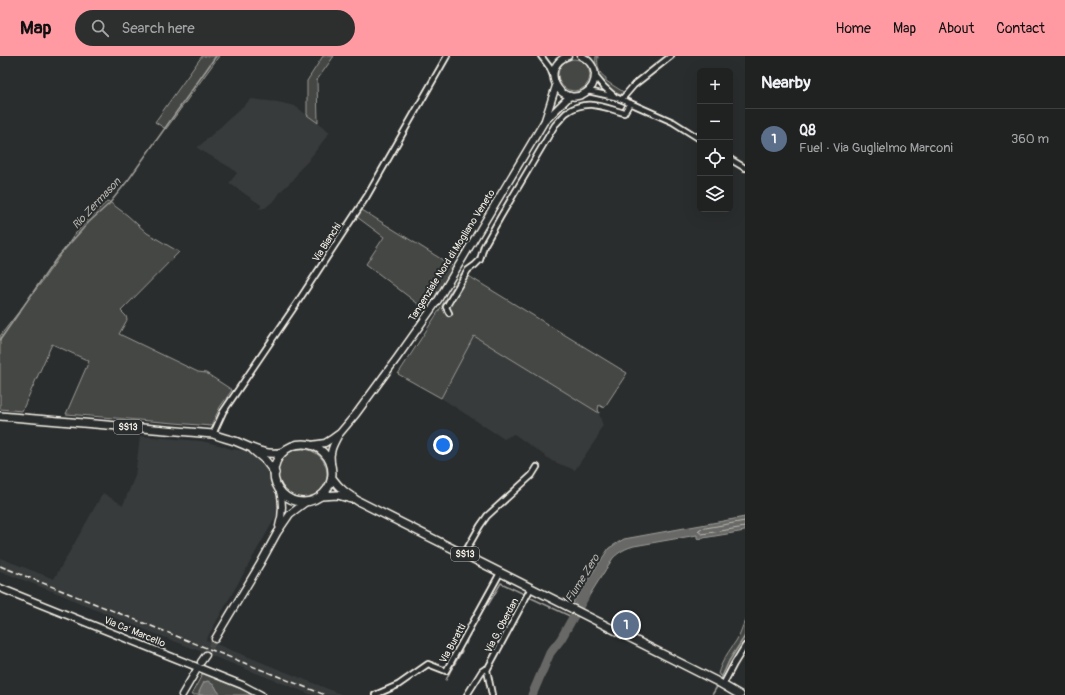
<!DOCTYPE html>
<meta charset="utf-8">
<style>
:root{--surface:#202222;--page:#2d2f2f;--text:#f1f3f6;--muted:#a2a4a5;--line:#3d3f40;--accent:#ff9aa2}
body{margin:0;font-family:Pangolin,sans-serif;background:var(--page);color:var(--text)}
.controls{position:absolute;right:12px;top:12px;display:grid;overflow:hidden;border-radius:6px;box-shadow:0 4px 16px #0002}
.controls button{width:36px;height:36px;display:grid;place-items:center;padding:0;border:0;border-bottom:1px solid var(--line);background:var(--surface);color:var(--text);font:20px sans-serif}
.you{position:absolute;left:443px;top:389px;width:14px;height:14px;margin:-10px;border:3px solid #fff;border-radius:50%;background:#1a73e8;box-shadow:0 0 0 6px #1a73e833}
.badge{display:grid;place-items:center;width:26px;height:26px;border-radius:50%;background:var(--accent);color:#fff;font-size:13px;font-weight:700}
.pin{position:absolute;translate:-50% -50%;border:2px solid #fff;box-shadow:0 1px 4px #0006}
.list{margin:0;padding:0;list-style:none}
h2{display:flex;justify-content:space-between;align-items:center;height:52px;margin:0;padding:0 16px;font-size:17px}
h2 small{font-size:13px;font-weight:400;color:var(--muted)}
.list li{display:grid;grid-template-columns:26px 1fr auto;gap:12px;align-items:center;box-sizing:border-box;height:60px;padding:0 16px;border-top:1px solid var(--line)}
.list b{display:block;font-size:15px;white-space:nowrap}
.list p{margin:0;font-size:13px;white-space:nowrap;color:var(--muted)}
.list em{font-size:13px;font-style:normal;color:var(--muted)}
.icon{flex:none;width:22px;height:22px;fill:none;stroke:currentColor;stroke-width:2;stroke-linecap:round;stroke-linejoin:round}
.map{position:relative;flex:none;width:745px;height:639px;overflow:hidden}
header{display:flex;align-items:center;gap:24px;box-sizing:border-box;height:56px;padding:0 20px;background:var(--accent);color:#111}
header strong{font-size:19px}
nav{display:flex;gap:22px;margin-inline-start:auto;font-size:14px}
.search{width:280px;height:36px;background:var(--page);display:flex;align-items:center;gap:10px;box-sizing:border-box;padding:0 14px;border-radius:22px;color:var(--muted);font-size:15px}
main{display:flex}
aside{flex:1;background:var(--surface)}
.map>svg:first-child{display:block}
.built{fill:#373a3a}
.green{fill:#444645;stroke:#9c9c96}
.water{fill:#676866;stroke:#9f9f9a}
.lines{fill:none;stroke-linecap:round;stroke-linejoin:round}
.shore{stroke:#bcbab4;stroke-width:1}
.stream{stroke:#9f9f9a;stroke-width:1.5}
.river{stroke:#676866;stroke-width:9}
.secondary-tunnel{stroke:#484a4a;stroke-width:6;stroke-dasharray:6 3;stroke-linecap:butt}
.minor-casing{stroke:#f4f1e8;stroke-width:8}
.secondary-casing{stroke:#f4f1e8;stroke-width:9}
.primary-casing{stroke:#f4f1e8;stroke-width:10}
.minor{stroke:#2a2d2e;stroke-width:4.5}
.secondary{stroke:#2a2d2e;stroke-width:6}
.primary{stroke:#2a2d2e;stroke-width:7}
.rail{stroke:#f4f1e8;stroke-width:1.5;stroke-dasharray:6 3;stroke-linecap:butt}
.labels{text-anchor:middle;stroke-width:4;stroke-linejoin:round;paint-order:stroke}
.shield{fill:#2a2d2e;stroke:#b7b6b0;stroke-width:1}
.shield-label{font-size:9px;font-weight:bold;fill:#f4f1e8}
.street-label{font-size:10px;fill:#f4f1e8;stroke:#2a2d2e}
.water-label{font-size:11px;font-style:italic;fill:#b5b3ae;stroke:#2a2d2e}
</style>
<header>
<strong>Map</strong>
<div class="search"><svg class="icon" aria-label="search" viewBox="0 0 24 24"><circle cx="10" cy="10" r="6"/><path d="M15 15l6 6"/></svg>Search here</div>
<nav><a>Home</a><a>Map</a><a>About</a><a>Contact</a></nav>
</header>
<main>
<div class="map">
<svg width="745" height="639" viewBox="0 0 745 639">
<rect width="100%" height="100%" fill="#2a2d2e"/>
<filter id="ink" filterUnits="userSpaceOnUse"><feTurbulence type="fractalNoise" baseFrequency=".025" numOctaves="2"/><feDisplacementMap in="SourceGraphic" scale="8" xChannelSelector="R" yChannelSelector="G"/><feConvolveMatrix kernelMatrix="1 2 1 2 8 2 1 2 1" color-interpolation-filters="sRGB"/></filter>
<g filter="url(#ink)">
<g class="built">
<polygon points="251,43 278,46 295,50 330,76 308,105 300,113 294,123 281,135 276,143 265,152 258,153 261,151 261,149 229,127 237,117 231,112 197,92"/>
<polygon points="474,280 599,357 603,370 599,375 599,379 575,414 552,405 514,378 504,383 441,342"/>
<polygon points="140,380 201,385 219,389 231,393 247,395 260,403 265,410 272,430 280,444 279,455 206,584 343,639 312,639 105,558 62,539 0,515 0,502 54,523 103,437 123,449 135,420"/>
</g>
<g class="green">
<polygon points="202,0 219,0 166,73 155,66"/>
<polygon points="323,0 334,0 317,24 318,67 307,59 307,25"/>
<path d="M596 0H598C597 9 598 17 606 22V25L625 37 624 39C616 40 601 27 598 20 596 13 595 6 596 0Z"/>
<circle cx="574" cy="19" r="16"/>
<polygon points="108,145 127,159 147,177 179,196 121,255 126,260 127,264 119,278 198,316 206,317 232,334 220,351 211,370 66,358 89,305 52,288 22,355 0,353 0,280 41,227 75,178 91,160"/>
<polygon points="362,154 454,211 426,254 366,208 384,181 357,161"/>
<polygon points="462,216 627,317 604,352 599,349 598,353 599,357 474,280 441,342 398,318 435,261"/>
<circle cx="302" cy="418" r="25"/>
<path d="M745 564V588L725 622 718 618C721 606 729 595 736 585 740 579 742 571 745 564Z"/>
<polygon points="203,617 246,635 251,639 191,639"/>
</g>
<g class="water">
<path d="M745 461V475L697 483V479L634 490C626 492 619 496 613 502L582 551 573 546 609 492 624 483Z"/>
<polygon points="208,625 215,630 217,634 221,639 199,639 199,636 204,626"/>
</g>
<g class="lines">
<polyline class="shore" points="745,465 700,473 698,475 702,478 745,471"/>
<g class="stream">
<polyline points="0,284 56,203 89,166 109,148 129,123 216,0"/>
<polyline points="529,541 572,561"/>
<polyline points="488,549 501,527 524,538"/>
<polyline points="466,588 467,585"/>
<polyline points="446,624 451,614 462,595"/>
<polyline points="720,625 729,605 745,580"/>
<polyline points="712,639 718,629"/>
</g>
<polyline class="river" points="532,639 550,597 561,583 585,540"/>
<polyline class="secondary-tunnel" points="206,599 215,583"/>
<defs>
<g id="minor">
<polyline points="541,0 550,12 553,20"/>
<polyline points="595,20 604,31 614,40"/>
<polyline points="588,35 615,41 630,47 673,66 700,83"/>
<polyline points="622,43 634,29 671,0"/>
<polyline points="730,103 745,112"/>
<path d="M449 257 446 251 468 214 475 209 480 204 484 190 501 160 555 69C559 65 562 61 566 57 586 42 603 51 624 57L630 47"/>
<polyline points="213,378 223,356 297,247 367,140 447,0"/>
<polyline points="464,498 480,470 487,460 532,419 537,411"/>
<polyline points="723,629 734,608 745,590"/>
<polyline points="375,639 398,629 428,608 446,615 500,517"/>
<polyline points="467,639 482,615 485,613 487,614"/>
<polyline points="492,639 487,614 531,532"/>
</g>
<g id="secondary">
<path d="M568 0C538 11 560 53 585 37 592 33 595 26 595 18 594 10 588 3 581 0"/>
<polyline points="545,64 556,30"/>
<polyline points="312,389 325,387 333,382 340,377 356,358 397,302 438,244 544,66 570,40"/>
<path d="M331 407C329 397 333 389 338 380"/>
<path d="M279 470C283 457 283 447 280 435"/>
<polyline points="0,532 242,629 261,639"/>
<polyline points="215,583 260,508 277,477 290,458 306,446"/>
<polyline points="201,606 206,599"/>
<polyline points="182,639 196,615"/>
</g>
<g id="primary">
<path d="M0 360 213 378C220 381 228 383 235 385 250 391 266 401 283 396"/>
<circle cx="303" cy="417" r="29"/>
<polyline points="253,394 265,404 275,417"/>
<path d="M332 422C341 434 346 437 358 445L716 625 740 639"/>
<polyline points="321,440 338,439 351,443"/>
</g>
</defs>
<use href="#minor" class="minor-casing"/>
<use href="#secondary" class="secondary-casing"/>
<use href="#primary" class="primary-casing"/>
<use href="#minor" class="minor"/>
<use href="#secondary" class="secondary"/>
<use href="#primary" class="primary"/>
<polyline class="rail" points="0,510 325,639"/>
</g>
</g>
<g class="labels">
<g class="shield">
<rect x="114" y="364" width="28" height="14" rx="3"/>
<rect x="451" y="491" width="28" height="14" rx="3"/>
</g>
<g class="shield-label">
<text x="128" y="374">SS13</text>
<text x="465" y="501">SS13</text>
</g>
<g class="street-label">
<text transform="translate(326 186) rotate(-57)" y="4">Via Bianchi</text>
<text transform="translate(451 199) rotate(-58)" y="4">Tangenziale Nord di Mogliano Veneto</text>
<text transform="translate(501 569) rotate(-62)" y="4">Via G. Oberdan</text>
<text transform="translate(135 575) rotate(22)" y="4">Via Ca' Marcello</text>
<text transform="translate(452 587) rotate(-61)" y="4">Via Buratti</text>
</g>
<g class="water-label">
<text transform="translate(96 147) rotate(-47)" y="4">Rio Zermason</text>
<text transform="translate(582 522) rotate(-58)" y="4">Fiume Zero</text>
</g>
</g>
</svg>
<div class="controls">
<button>+</button>
<button>−</button>
<button><svg class="icon" aria-label="locate" viewBox="0 0 24 24"><circle cx="12" cy="12" r="6"/><path d="M12 2v4M12 18v4M2 12h4M18 12h4"/></svg></button>
<button><svg class="icon" aria-label="layers" viewBox="0 0 24 24"><path d="M12 4l9 5-9 5-9-5zM3 14l9 5 9-5"/></svg></button>
</div>
<div class="you"></div>
<div class="pin badge" style="left:626px;top:569px;background:#5c6f8a">1</div>
</div>
<aside>
<h2>Nearby<small></small></h2>
<ul class="list">
<li><span class="badge" style="background:#5c6f8a">1</span><div><b>Q8</b><p>Fuel · Via Guglielmo Marconi</p></div><em>360 m</em></li>
</ul>
</aside>
</main>
